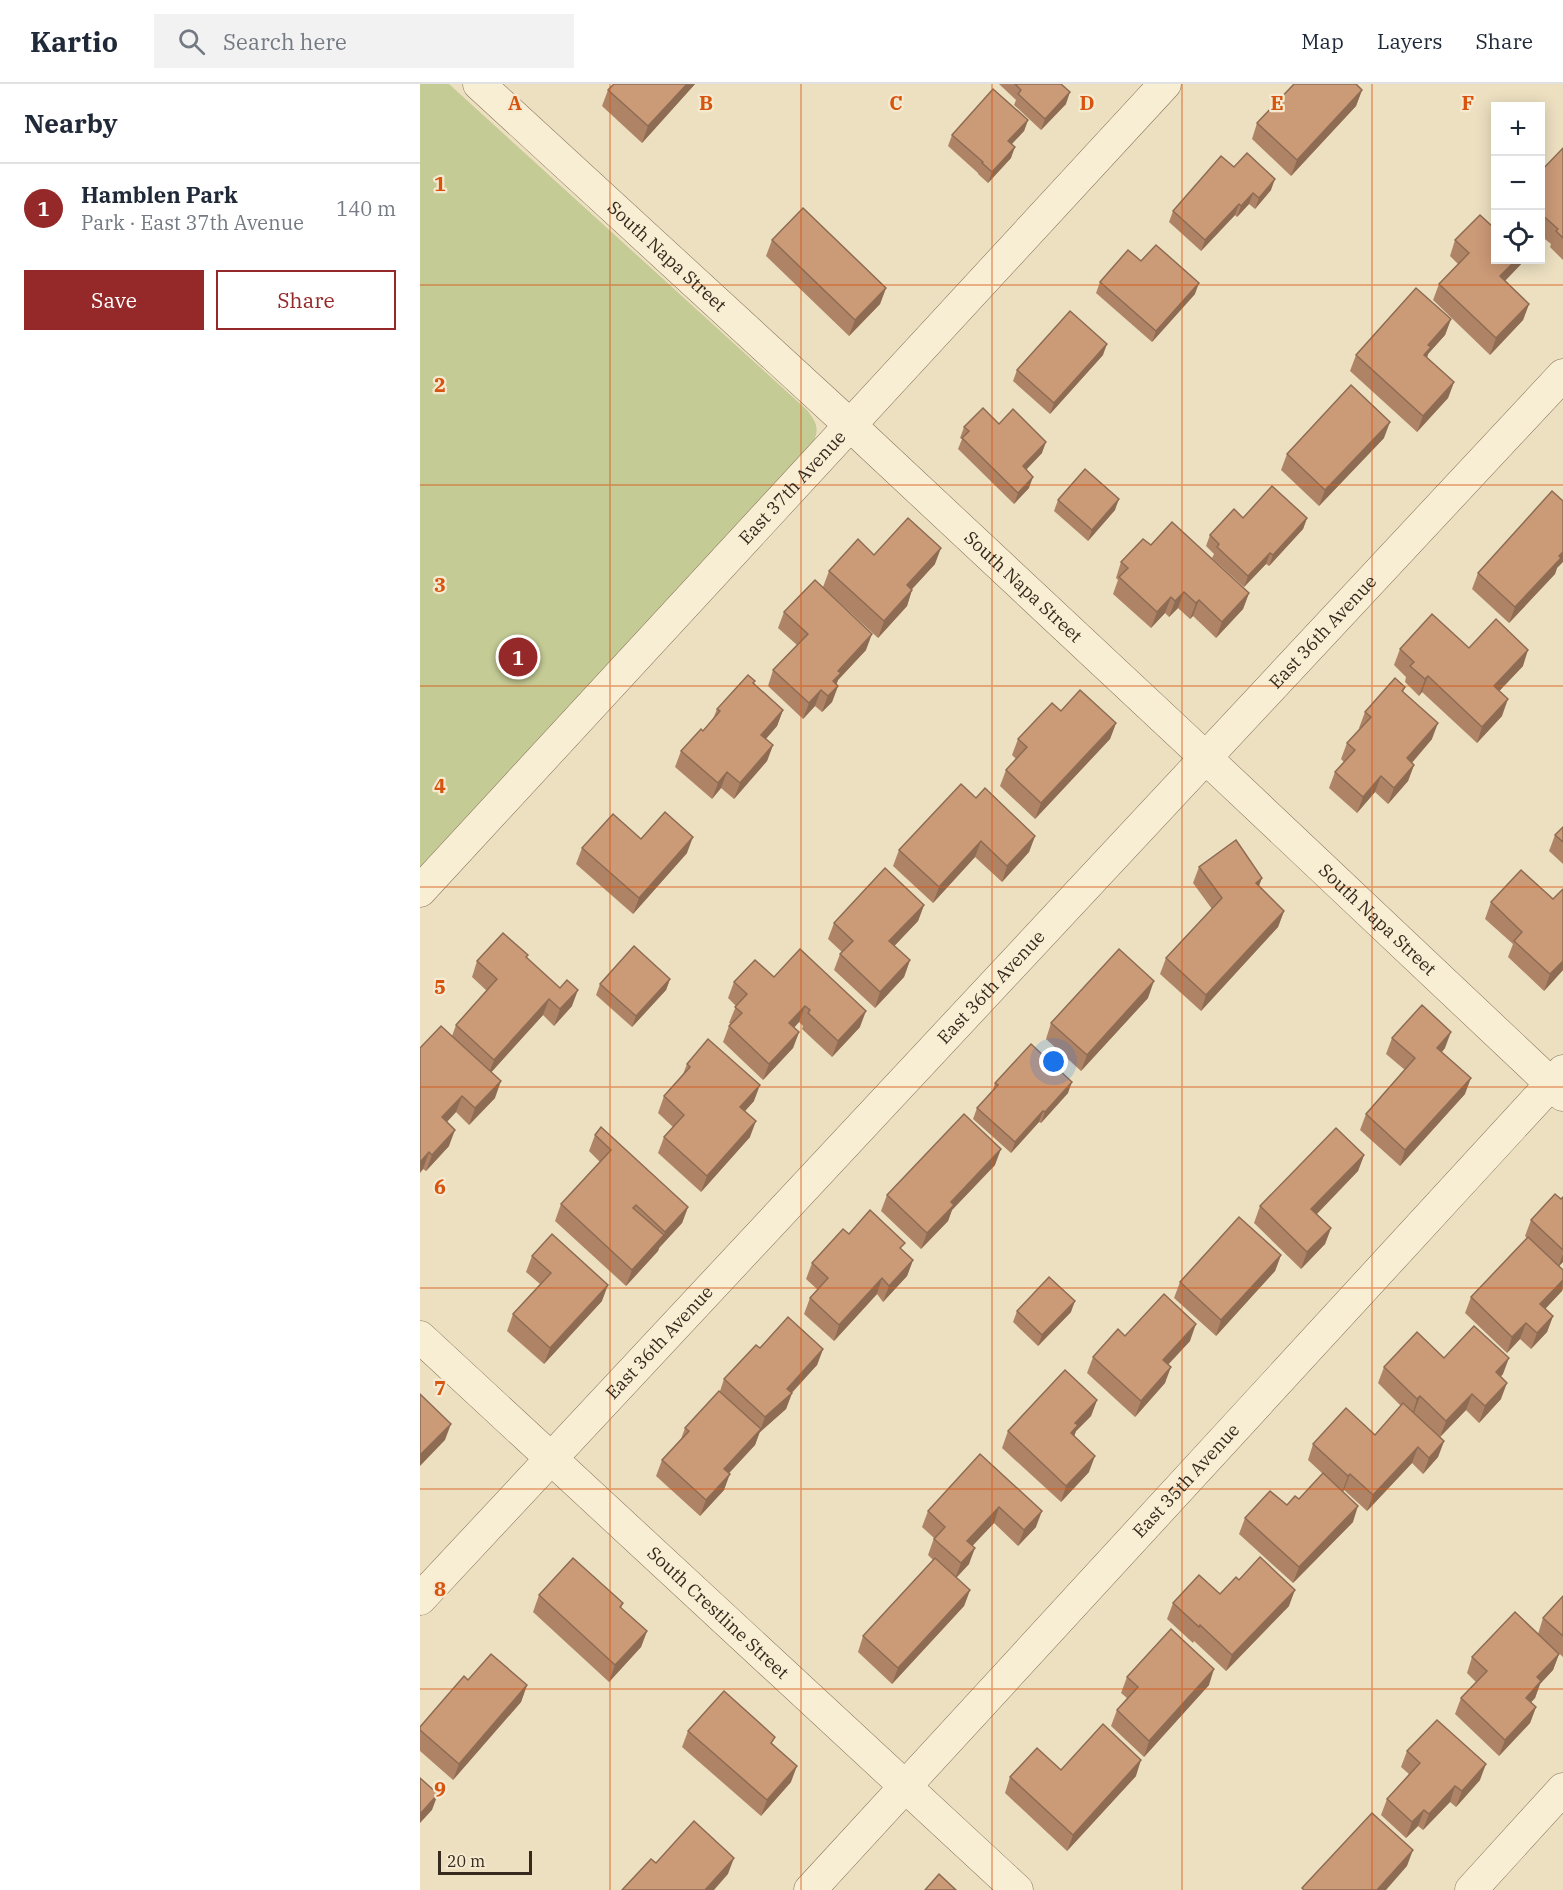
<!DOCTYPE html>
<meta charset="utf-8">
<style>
:root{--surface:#fff;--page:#f2f2f3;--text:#1f2937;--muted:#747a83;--line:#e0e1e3;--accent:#952929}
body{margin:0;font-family:"IBM Plex Serif",serif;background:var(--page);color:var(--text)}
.controls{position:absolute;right:18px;top:18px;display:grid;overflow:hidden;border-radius:0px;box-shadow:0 3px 15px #0003}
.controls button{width:54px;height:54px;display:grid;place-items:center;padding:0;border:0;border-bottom:2px solid var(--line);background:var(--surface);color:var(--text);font:30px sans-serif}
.scale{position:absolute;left:18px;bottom:15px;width:94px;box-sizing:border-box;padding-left:6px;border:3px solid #36291d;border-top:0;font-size:16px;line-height:21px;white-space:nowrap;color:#36291d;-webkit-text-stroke:4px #f5ead0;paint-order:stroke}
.you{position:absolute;left:634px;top:978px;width:21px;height:21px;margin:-15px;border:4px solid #fff;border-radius:50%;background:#1a73e8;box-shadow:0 0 0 9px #1a73e833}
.badge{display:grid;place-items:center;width:39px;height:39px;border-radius:50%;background:var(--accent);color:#fff;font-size:20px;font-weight:700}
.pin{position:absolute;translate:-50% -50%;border:3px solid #fff;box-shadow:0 2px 6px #0006}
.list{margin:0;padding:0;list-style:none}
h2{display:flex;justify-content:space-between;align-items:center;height:78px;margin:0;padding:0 24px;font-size:26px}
h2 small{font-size:20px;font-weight:400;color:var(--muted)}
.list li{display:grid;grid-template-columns:39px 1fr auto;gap:18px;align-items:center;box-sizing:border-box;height:90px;padding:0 24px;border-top:2px solid var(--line)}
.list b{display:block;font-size:22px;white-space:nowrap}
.list p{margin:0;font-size:20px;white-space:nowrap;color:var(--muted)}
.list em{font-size:20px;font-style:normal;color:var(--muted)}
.actions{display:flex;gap:12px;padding:18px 24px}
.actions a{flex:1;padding:14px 0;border:2px solid var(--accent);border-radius:0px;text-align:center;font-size:21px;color:var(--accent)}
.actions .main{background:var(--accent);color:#fff}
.icon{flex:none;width:33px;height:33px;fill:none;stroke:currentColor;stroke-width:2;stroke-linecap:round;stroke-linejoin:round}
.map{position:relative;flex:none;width:1143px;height:1806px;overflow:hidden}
header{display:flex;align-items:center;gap:36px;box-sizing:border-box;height:84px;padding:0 30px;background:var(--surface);border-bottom:2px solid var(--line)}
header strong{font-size:28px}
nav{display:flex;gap:33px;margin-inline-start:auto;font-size:21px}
.search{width:420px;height:54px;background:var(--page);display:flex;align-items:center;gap:15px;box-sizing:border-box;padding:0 21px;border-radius:0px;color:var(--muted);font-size:22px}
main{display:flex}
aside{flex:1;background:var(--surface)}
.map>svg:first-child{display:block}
.green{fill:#c4cb95}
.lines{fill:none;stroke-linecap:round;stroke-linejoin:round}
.minor-casing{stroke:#867159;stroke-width:33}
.minor{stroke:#f8eed4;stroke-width:32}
.wall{fill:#af8466}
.shaded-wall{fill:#8e6c53}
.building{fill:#cb9a77;stroke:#8e6c53;stroke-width:1.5}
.grid{fill:none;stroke:#d6540e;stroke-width:1.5;stroke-opacity:0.55}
.labels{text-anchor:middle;stroke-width:4.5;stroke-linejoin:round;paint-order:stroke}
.street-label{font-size:18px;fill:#36291d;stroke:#f5ead0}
.grid-label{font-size:20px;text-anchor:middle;font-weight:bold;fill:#d6540e;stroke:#f5ead0;stroke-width:4.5;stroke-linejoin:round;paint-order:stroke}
</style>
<header>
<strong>Kartio</strong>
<div class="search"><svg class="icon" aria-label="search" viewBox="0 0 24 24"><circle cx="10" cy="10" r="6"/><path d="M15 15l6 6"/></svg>Search here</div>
<nav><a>Map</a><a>Layers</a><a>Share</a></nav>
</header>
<main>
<aside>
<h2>Nearby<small></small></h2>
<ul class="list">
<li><span class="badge">1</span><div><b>Hamblen Park</b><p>Park · East 37th Avenue</p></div><em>140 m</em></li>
</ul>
<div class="actions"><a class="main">Save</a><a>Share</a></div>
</aside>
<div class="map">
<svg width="1143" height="1806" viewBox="0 0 1143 1806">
<rect width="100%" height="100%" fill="#ede0c1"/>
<path class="green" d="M0 0H29L387 326C398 340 400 347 391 362L0 783Z"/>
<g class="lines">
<defs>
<g id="minor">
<path id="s1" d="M59 0 431 342 786 674 1143 1011"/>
<path id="s2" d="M0 807 745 0"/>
<path id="s3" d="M0 1253 597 1806"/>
<path id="s4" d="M0 1515 1143 291"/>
<path id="s5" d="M390 1806 1143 987"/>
<polyline points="1051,1806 1143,1705"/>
</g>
</defs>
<use href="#minor" class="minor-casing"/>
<use href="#minor" class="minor"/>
</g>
<g class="wall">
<polygon points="194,0 275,0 222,59 182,22 188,6"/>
<polygon points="579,0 641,0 646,20 621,46 594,21 596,16"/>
<polygon points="942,6 936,22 871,92 832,55 837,39"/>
<polygon points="608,36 604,47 592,60 591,74 568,99 558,90 558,89 528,62 532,51"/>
<polygon points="1143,64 1143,176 1130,163 1131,160 1120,151 1120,88"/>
<polygon points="814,83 851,106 835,125 829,120 817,133 815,131 781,167 749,138 753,127"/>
<polygon points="352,156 466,204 460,220 429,252 346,172"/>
<polygon points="1035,156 1076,176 1105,176 1085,197 1109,220 1103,236 1070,271 1013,216 1019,200 1038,180 1030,172"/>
<polygon points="721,177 775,210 732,258 676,209 680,198"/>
<polygon points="1031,235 1025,251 1008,270 1007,274 1034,298 1028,314 997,348 930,287 936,271"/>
<polygon points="683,271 630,330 593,297 597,286"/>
<polygon points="579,340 622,369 606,386 609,404 594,420 538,365 542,355 540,354 544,343"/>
<polygon points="964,354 899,422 861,386 867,370"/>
<polygon points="638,416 695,426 668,457 634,427"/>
<polygon points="823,434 887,434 883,445 849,482 846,480 824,503 792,474 794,470 786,462 790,451"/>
<polygon points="731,461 829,509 823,525 796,554 773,532 770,535 758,524 749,533 745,529 731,544 693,510 698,496 696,494 701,478"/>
<polygon points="454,471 515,480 492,505 487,522 458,554 405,505 446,566 418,596 416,601 418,602 412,618 402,628 395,622 383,635 348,602 353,586 377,561 358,544 364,528 403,503 409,487"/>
<polygon points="1137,484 1135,490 1089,539 1052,505 1058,489"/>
<polygon points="1049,564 1103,582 1079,607 1082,632 1057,659 1002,608 999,612 985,598 986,593 974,581 980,565"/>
<polygon points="334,600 363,626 357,642 346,655 353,661 347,677 314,715 301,704 292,715 255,683 261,667 283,647 293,635 297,625"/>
<polygon points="985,603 983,608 1012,655 992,679 994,681 988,697 968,720 955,708 937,729 909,704 915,688 924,678 921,675 927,659 940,645 939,644 945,628"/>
<polygon points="641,627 696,639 690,655 615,735 580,702 586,686 596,675 592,671 598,655"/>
<polygon points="556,714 615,752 609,768 582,798 555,773 513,819 473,782 479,766"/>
<polygon points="1143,743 1143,780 1129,767 1135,751"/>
<polygon points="221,755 267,769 213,830 156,780 162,764"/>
<polygon points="779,783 839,802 864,827 858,843 781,927 740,890 746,874 792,825 773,799"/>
<polygon points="1143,805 1143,886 1124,907 1088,873 1093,860 1065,835 1071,818 1133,815"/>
<polygon points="504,821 498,837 474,862 490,876 484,893 455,924 414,886 420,870 422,868 408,855 414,839"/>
<polygon points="107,874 152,922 134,942 123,931 71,988 75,1014 49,1041 36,1028 27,1038 29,1062 6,1087 3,1085 1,1087 32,952 36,941 67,907 52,893 57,877"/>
<polygon points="354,893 440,943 412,973 382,945 383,942 379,938 374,944 379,948 373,964 343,996 303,958 309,942 311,940 309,939 316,922 308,914 314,898"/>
<polygon points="250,895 246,906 212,943 176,911 180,900"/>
<polygon points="728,914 661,987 626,955 631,939"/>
<polygon points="972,954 1025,964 1022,968 1045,1010 980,1082 940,1046 946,1030 985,986 966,970"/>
<polygon points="267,980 334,1017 325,1027 330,1053 281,1108 238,1069 244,1053 253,1043 238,1029 244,1012 263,990"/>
<polygon points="575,999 648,1009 621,1039 619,1038 591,1069 553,1035 557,1024 573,1006"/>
<polygon points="175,1051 268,1123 262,1139 239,1164 238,1167 206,1202 135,1137 141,1120 180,1078 169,1067"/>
<polygon points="944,1071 938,1087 897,1130 911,1144 905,1160 881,1185 834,1139 840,1122"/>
<polygon points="575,1081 532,1126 528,1137 501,1165 461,1127 467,1111"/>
<polygon points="1143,1113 1143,1178 1139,1182 1143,1186 1143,1205 1142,1207 1125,1224 1133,1232 1127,1248 1111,1265 1100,1255 1087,1269 1045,1229 1051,1213 1107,1154 1105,1152 1111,1136 1141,1115"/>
<polygon points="429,1150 482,1167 493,1176 487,1192 463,1218 457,1210 414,1257 384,1230 390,1214 398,1206 386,1195 392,1179"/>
<polygon points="861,1171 855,1187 796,1252 754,1214 760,1198"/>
<polygon points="112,1172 182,1217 124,1280 87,1247 93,1230 120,1200 106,1188"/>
<polygon points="597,1227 651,1228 618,1262 593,1238"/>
<polygon points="705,1252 770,1257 748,1281 745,1299 715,1333 667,1289 673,1273"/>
<polygon points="340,1264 403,1265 397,1281 372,1309 366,1325 339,1349 335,1361 309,1389 304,1406 280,1432 236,1392 242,1376 261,1355 265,1344 300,1307 304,1295"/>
<polygon points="1024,1274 1083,1290 1081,1292 1081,1315 1059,1339 1046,1326 1020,1353 1024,1357 1018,1373 1003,1390 992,1379 947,1427 924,1406 923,1407 933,1438 873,1499 819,1450 825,1434 867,1421 879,1415 903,1390 888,1376 893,1360 955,1351 981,1322 958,1299 964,1283"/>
<polygon points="677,1316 671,1332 656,1347 654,1352 669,1388 641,1418 582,1364 588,1347"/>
<polygon points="560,1370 616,1443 598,1462 574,1439 552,1462 549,1480 536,1494 550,1506 544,1522 472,1600 438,1568 443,1552 513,1476 508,1471 514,1454 502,1443 508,1427"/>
<polygon points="819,1496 869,1522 806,1587 774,1557 773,1559 747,1535 753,1519 800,1510"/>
<polygon points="119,1511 203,1519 201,1524 227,1547 221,1563 189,1598 113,1528"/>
<polygon points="1143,1512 1143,1573 1132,1563 1139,1570 1133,1586 1120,1600 1115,1614 1111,1618 1116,1623 1110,1639 1079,1672 1035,1630 1041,1614 1056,1598 1047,1589 1052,1573 1118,1550 1123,1534"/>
<polygon points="707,1593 789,1601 724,1673 691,1642 697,1626 707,1614 701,1609"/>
<polygon points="48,1596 107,1601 101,1618 33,1696 0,1667 0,1643"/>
<polygon points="268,1647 353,1660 371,1698 341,1732 262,1663"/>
<polygon points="987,1667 1060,1696 1036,1723 1030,1718 1003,1746 998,1742 986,1754 961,1731 967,1715 989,1690 981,1683"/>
<polygon points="641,1686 716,1692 647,1767 585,1709 590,1693"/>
</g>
<g class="shaded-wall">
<polygon points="267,0 275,0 222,59 228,42"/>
<polygon points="942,6 936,22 871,92 877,76"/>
<polygon points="650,8 646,20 621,46 625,35"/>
<polygon points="608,36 604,47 584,68 588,57"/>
<polygon points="595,63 591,74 568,99 572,88"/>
<polygon points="855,95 851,106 835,125 839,114"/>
<polygon points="833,109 829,120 817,133 821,122"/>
<polygon points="819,120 815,131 781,167 785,156"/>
<polygon points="1096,176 1105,176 1074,208 1080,192"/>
<polygon points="779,199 775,210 732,258 736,247"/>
<polygon points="466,204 460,220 429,252 435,236"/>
<polygon points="1109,220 1103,236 1070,271 1076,254"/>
<polygon points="1031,235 1025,251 1008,270 1005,279 998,287 1008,261"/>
<polygon points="687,260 683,271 630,330 634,319"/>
<polygon points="1034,298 1028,314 997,348 1003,332"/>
<polygon points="970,338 964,354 899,422 905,406"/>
<polygon points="626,358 622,369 599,393 603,382"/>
<polygon points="613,393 609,404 594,420 598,409"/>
<polygon points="699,415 695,426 668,457 672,446"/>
<polygon points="887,434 883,445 849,482 853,471"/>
<polygon points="521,464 515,480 481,517 487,501"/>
<polygon points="1143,468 1143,478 1137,484 1135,490 1089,539 1095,523"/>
<polygon points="850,469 846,480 824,503 828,492"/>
<polygon points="492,506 487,522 458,554 464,537"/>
<polygon points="764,508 758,524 749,533 755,517"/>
<polygon points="829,509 823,525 796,554 802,538"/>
<polygon points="751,513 745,529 731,544 737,528"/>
<polygon points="779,516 773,532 770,535 776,519"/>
<polygon points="452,550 446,566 418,596 415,604 418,602 412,618 402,628 413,597 418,587"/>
<polygon points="1108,566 1103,582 1068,619 1074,602"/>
<polygon points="1008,592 1002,608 999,612 1005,595"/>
<polygon points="401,606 395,622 383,635 389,619"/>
<polygon points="1088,615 1082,632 1057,659 1062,643"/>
<polygon points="363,626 357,642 335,667 341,651"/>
<polygon points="696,639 690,655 615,735 621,719"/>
<polygon points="1018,639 1012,655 981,691 987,674"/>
<polygon points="353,661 347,677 314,715 320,699"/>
<polygon points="994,681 988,697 968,720 974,704"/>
<polygon points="307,688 301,704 292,715 298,699"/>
<polygon points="961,692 955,708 937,729 943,713"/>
<polygon points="615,752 609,768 582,798 587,782"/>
<polygon points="273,753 267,769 213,830 219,814"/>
<polygon points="561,757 555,773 513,819 519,803"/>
<polygon points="842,794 836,810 836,799"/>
<polygon points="504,821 498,837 464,873 469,857"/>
<polygon points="864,827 858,843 781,927 786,911"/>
<polygon points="490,876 484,893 455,924 460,908"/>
<polygon points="1143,877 1143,886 1124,907 1130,890"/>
<polygon points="250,895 246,906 212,943 216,932"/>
<polygon points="734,897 728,914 661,987 667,971"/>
<polygon points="158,906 152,922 134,942 140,925"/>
<polygon points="129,915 123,931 68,992 74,976"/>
<polygon points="385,922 379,938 363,955 369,939"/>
<polygon points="446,927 440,943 412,973 418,957"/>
<polygon points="379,948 373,964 343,996 349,980"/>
<polygon points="1031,948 1025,964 1011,980 1017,964"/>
<polygon points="1051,994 1045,1010 980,1082 985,1066"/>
<polygon points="81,997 75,1014 49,1041 55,1024"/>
<polygon points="652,998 648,1009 621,1039 625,1028"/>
<polygon points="340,1001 334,1017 314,1039 320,1023"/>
<polygon points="42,1012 36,1028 16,1049 22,1033"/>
<polygon points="623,1027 619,1038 591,1069 595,1058"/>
<polygon points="336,1037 330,1053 281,1108 287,1092"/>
<polygon points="35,1046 29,1062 6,1087 12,1071"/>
<polygon points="581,1065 575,1081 532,1126 528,1137 501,1165 507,1149 531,1118"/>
<polygon points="9,1068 3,1085 0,1089 0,1078"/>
<polygon points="944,1071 938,1087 886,1141 891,1125"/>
<polygon points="268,1123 262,1139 239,1164 245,1148"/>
<polygon points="911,1144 905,1160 881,1185 887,1168"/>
<polygon points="244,1151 238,1167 206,1202 212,1186"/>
<polygon points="1143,1170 1143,1178 1138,1183"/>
<polygon points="861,1171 855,1187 796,1252 801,1236"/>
<polygon points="493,1176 487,1192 463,1218 469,1202"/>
<polygon points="462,1194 457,1210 414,1257 419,1241"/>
<polygon points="1143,1196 1142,1207 1115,1236 1120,1220"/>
<polygon points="188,1201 182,1217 124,1280 130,1264"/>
<polygon points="655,1217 651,1228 618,1262 622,1251"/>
<polygon points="1133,1232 1127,1248 1111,1265 1117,1249"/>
<polygon points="1106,1239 1100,1255 1087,1269 1092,1253"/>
<polygon points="776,1240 770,1257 737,1292 743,1276"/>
<polygon points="403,1265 397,1281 369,1311 372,1309 366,1325 339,1349 345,1333 367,1305"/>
<polygon points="1089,1274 1083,1290 1070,1304 1076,1288"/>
<polygon points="751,1283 745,1299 715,1333 721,1317"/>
<polygon points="1087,1299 1081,1315 1059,1339 1065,1322"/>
<polygon points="1052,1310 1046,1326 1020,1353 1026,1337"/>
<polygon points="1000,1312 994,1329 992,1331 997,1315"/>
<polygon points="677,1316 671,1332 656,1347 652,1358 645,1365 655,1339"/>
<polygon points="31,1340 25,1356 0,1382 0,1371"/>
<polygon points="341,1345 335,1361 298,1401 304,1385"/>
<polygon points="1024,1357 1018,1373 1003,1390 1009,1374"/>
<polygon points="998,1363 992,1379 947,1427 953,1411"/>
<polygon points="675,1372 669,1388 641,1418 646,1402"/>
<polygon points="310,1390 304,1406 280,1432 286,1416"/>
<polygon points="930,1390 924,1406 922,1408 928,1392"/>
<polygon points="938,1422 933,1438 873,1499 879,1483"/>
<polygon points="579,1423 574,1439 541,1474 547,1457"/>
<polygon points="622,1427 616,1443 598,1462 604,1446"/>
<polygon points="555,1464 549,1480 535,1495 541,1479"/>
<polygon points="550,1506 544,1522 472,1600 478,1584"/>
<polygon points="875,1506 869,1522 806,1587 812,1571"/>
<polygon points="227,1547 221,1563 189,1598 195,1581"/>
<polygon points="1139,1570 1133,1586 1120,1600 1115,1614 1100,1630 1106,1614 1117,1593"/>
<polygon points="794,1585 789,1601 724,1673 729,1657"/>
<polygon points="107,1601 101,1618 33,1696 39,1680"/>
<polygon points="1116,1623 1110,1639 1079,1672 1085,1656"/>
<polygon points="721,1676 716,1692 647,1767 653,1751"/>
<polygon points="1066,1680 1060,1696 1036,1723 1042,1707"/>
<polygon points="377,1682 371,1698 341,1732 347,1716"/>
<polygon points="1035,1702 1030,1718 1003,1746 1009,1730"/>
<polygon points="18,1710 12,1726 0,1739 0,1730"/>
<polygon points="1004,1726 998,1742 986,1754 992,1738"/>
<polygon points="993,1766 987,1782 966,1806 957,1806"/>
<polygon points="314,1774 308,1790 294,1806 285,1806"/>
</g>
<g class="building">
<polygon points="194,0 267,0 228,42 188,6"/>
<polygon points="595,0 641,0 650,8 625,35 598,10 601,6"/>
<polygon points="874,0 936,0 942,6 877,76 837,39"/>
<polygon points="573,5 608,36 588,57 595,63 572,88 562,79 563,78 532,51"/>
<polygon points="1143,64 1143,154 1136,147 1138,145 1120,129 1120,88"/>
<polygon points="827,69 855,95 839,114 833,109 821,122 819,120 785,156 753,127 801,72 814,83"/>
<polygon points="383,124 466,204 435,236 352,156"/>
<polygon points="1060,131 1073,143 1076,141 1076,176 1096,176 1080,192 1109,220 1076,254 1019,200 1049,169 1035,156"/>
<polygon points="736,161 779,199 736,247 680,198 708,166 721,177"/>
<polygon points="996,204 1031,235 1008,261 1011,263 1004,271 1034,298 1003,332 936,271"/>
<polygon points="650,227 687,260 634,319 597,286"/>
<polygon points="931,301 970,338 905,406 867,370"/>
<polygon points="563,324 579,340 593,325 626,358 603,382 613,393 598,409 542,354 549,347 544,343"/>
<polygon points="665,385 699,415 672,446 638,416"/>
<polygon points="852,402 887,434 853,471 850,469 828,492 797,463 799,460 790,451 814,425 823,434"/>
<polygon points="1132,407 1143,417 1143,468 1139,472 1141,474 1095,523 1058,489"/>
<polygon points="488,434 521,464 487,501 492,506 464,537 409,487 438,455 454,471"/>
<polygon points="752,438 829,509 802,538 779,516 776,519 764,508 755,517 751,513 737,528 699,493 708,484 701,478 723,455 731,461"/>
<polygon points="395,496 452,550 418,587 421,589 413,597 418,602 408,612 401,606 389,619 353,586 388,550 364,528"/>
<polygon points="1012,530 1049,564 1076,535 1108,566 1074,602 1088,615 1062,643 1008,592 1005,595 990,582 994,578 980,565"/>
<polygon points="328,591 335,597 333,599 363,626 341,651 353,661 320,699 307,688 298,699 261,667 281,645 283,647 300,627 297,625"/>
<polygon points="975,594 985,603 982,607 1018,639 987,674 994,681 974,704 961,692 943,713 915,688 935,666 927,659 951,633 945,628"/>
<polygon points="660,606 696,639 621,719 586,686 607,663 598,655 632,619 641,627"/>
<polygon points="541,700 556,714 565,704 615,752 587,782 561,757 519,803 479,766"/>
<polygon points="245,728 273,753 219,814 162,764 193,730 221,755"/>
<polygon points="1143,743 1143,758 1135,751"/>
<polygon points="816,756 842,794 836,799 864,827 786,911 746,874 802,814 779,783"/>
<polygon points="465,784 504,821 469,857 490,876 460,908 420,870 433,857 414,839"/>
<polygon points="1101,786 1133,815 1143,805 1143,877 1130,890 1094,857 1102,848 1071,818"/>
<polygon points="83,849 108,871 106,873 140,904 147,896 158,906 140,925 129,915 74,976 36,941 77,895 57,877"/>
<polygon points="214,862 250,895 216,932 180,900"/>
<polygon points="380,865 446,927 418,957 388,929 390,926 385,922 369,939 379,948 349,980 309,942 322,929 315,923 327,910 314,898 335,876 354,893"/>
<polygon points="699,865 734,897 667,971 631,939"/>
<polygon points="1002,921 1031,948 1017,964 1051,994 985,1066 946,1030 995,974 972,954"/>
<polygon points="21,942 81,997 55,1024 42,1012 22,1033 35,1046 12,1071 9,1068 0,1078 0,964"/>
<polygon points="288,955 340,1001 320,1023 336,1037 287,1092 244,1053 264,1031 244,1012 270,983 267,980"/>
<polygon points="611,960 652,998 625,1028 623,1027 595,1058 557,1024 578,1001 575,999"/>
<polygon points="544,1030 581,1065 531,1118 534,1121 507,1149 467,1111"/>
<polygon points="181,1043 268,1123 245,1148 216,1121 213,1124 244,1151 212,1186 141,1120 191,1066 175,1051"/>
<polygon points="916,1044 944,1071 891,1125 911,1144 887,1168 840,1122"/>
<polygon points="1135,1110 1141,1115 1143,1113 1143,1166 1111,1136"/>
<polygon points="450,1126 485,1159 480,1164 493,1176 469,1202 462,1194 419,1241 390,1214 408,1194 392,1179 423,1145 429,1150"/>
<polygon points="819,1133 861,1171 801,1236 760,1198"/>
<polygon points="132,1150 188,1201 130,1264 93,1230 131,1189 112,1172"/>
<polygon points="1108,1153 1143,1186 1143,1196 1120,1220 1133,1232 1117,1249 1106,1239 1092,1253 1051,1213"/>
<polygon points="629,1193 655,1217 622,1251 597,1227"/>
<polygon points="744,1210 776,1240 743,1276 751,1283 721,1317 673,1273 698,1245 705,1252"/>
<polygon points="368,1233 403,1265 367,1305 372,1309 345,1333 304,1295 336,1261 340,1264"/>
<polygon points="1054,1242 1089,1274 1076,1288 1087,1299 1065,1322 1052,1310 1026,1337 1000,1312 997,1315 964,1283 997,1248 1024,1274"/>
<polygon points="645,1286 677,1316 655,1339 658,1341 651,1349 675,1372 646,1402 588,1347"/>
<polygon points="299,1307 341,1345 304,1385 310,1390 286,1416 242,1376 269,1347 265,1344"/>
<polygon points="0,1310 31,1340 0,1371"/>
<polygon points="983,1319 1024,1357 1009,1374 998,1363 953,1411 930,1390 928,1392 893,1360 926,1324 955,1351"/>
<polygon points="560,1370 622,1427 604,1446 579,1423 547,1457 555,1464 541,1479 514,1455 525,1443 508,1427"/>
<polygon points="903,1389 938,1422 879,1483 825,1434 850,1407 867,1421 875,1412 879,1415"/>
<polygon points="840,1473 875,1506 812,1571 780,1541 779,1543 753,1519 779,1491 800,1510 816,1493 819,1496"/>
<polygon points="153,1474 203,1519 200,1523 227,1547 195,1581 119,1511"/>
<polygon points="515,1474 550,1506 478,1584 443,1552"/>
<polygon points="1143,1512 1143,1552 1123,1534"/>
<polygon points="1095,1528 1139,1570 1117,1593 1121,1597 1106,1614 1116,1623 1085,1656 1041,1614 1067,1587 1052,1573"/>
<polygon points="751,1545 794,1585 729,1657 697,1626 718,1603 707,1593"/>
<polygon points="71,1570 107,1601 39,1680 0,1646 0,1643 44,1592 48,1596"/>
<polygon points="304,1607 355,1653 351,1659 377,1682 347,1716 268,1647"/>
<polygon points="1017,1636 1066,1680 1042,1707 1035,1702 1009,1730 1004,1726 992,1738 967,1715 1000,1679 987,1667"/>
<polygon points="683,1640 721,1676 653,1751 590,1693 617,1664 641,1686"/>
<polygon points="0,1694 18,1710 0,1730"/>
<polygon points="952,1729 993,1766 957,1806 884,1806 882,1804"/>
<polygon points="274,1737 314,1774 285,1806 202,1806 231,1775 236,1779"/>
<polygon points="519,1790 536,1806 505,1806"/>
</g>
<path class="grid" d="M190 0V1806M381 0V1806M572 0V1806M762 0V1806M952 0V1806M0 201H1143M0 401H1143M0 602H1143M0 803H1143M0 1003H1143M0 1204H1143M0 1405H1143M0 1605H1143"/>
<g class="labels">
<g class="street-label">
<text dy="6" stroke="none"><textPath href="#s1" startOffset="255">South Napa Street</textPath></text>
<text dy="6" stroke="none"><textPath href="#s2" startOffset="549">East 37th Avenue</textPath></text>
<text dy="6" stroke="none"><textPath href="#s1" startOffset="741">South Napa Street</textPath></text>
<text dy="6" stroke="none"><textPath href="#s4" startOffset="1323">East 36th Avenue</textPath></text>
<text dy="6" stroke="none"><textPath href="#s1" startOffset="1227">South Napa Street</textPath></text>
<text dy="6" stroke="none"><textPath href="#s4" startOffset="837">East 36th Avenue</textPath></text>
<text dy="6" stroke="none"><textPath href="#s4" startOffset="351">East 36th Avenue</textPath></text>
<text dy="6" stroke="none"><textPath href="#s5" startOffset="556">East 35th Avenue</textPath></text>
<text dy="6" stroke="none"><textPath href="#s3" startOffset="406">South Crestline Street</textPath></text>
</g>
</g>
<g class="grid-label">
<text x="95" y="26">A</text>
<text x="286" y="26">B</text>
<text x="476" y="26">C</text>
<text x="667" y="26">D</text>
<text x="857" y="26">E</text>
<text x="1048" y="26">F</text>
<text x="20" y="107">1</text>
<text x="20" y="308">2</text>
<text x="20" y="508">3</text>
<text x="20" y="709">4</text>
<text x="20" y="910">5</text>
<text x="20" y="1110">6</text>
<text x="20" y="1311">7</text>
<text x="20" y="1512">8</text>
<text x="20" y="1712">9</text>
</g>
</svg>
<div class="controls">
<button>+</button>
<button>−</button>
<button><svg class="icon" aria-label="locate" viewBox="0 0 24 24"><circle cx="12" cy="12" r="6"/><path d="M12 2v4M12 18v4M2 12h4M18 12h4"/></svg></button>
</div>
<div class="scale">20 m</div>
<div class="you"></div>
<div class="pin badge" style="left:98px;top:573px">1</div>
</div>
</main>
